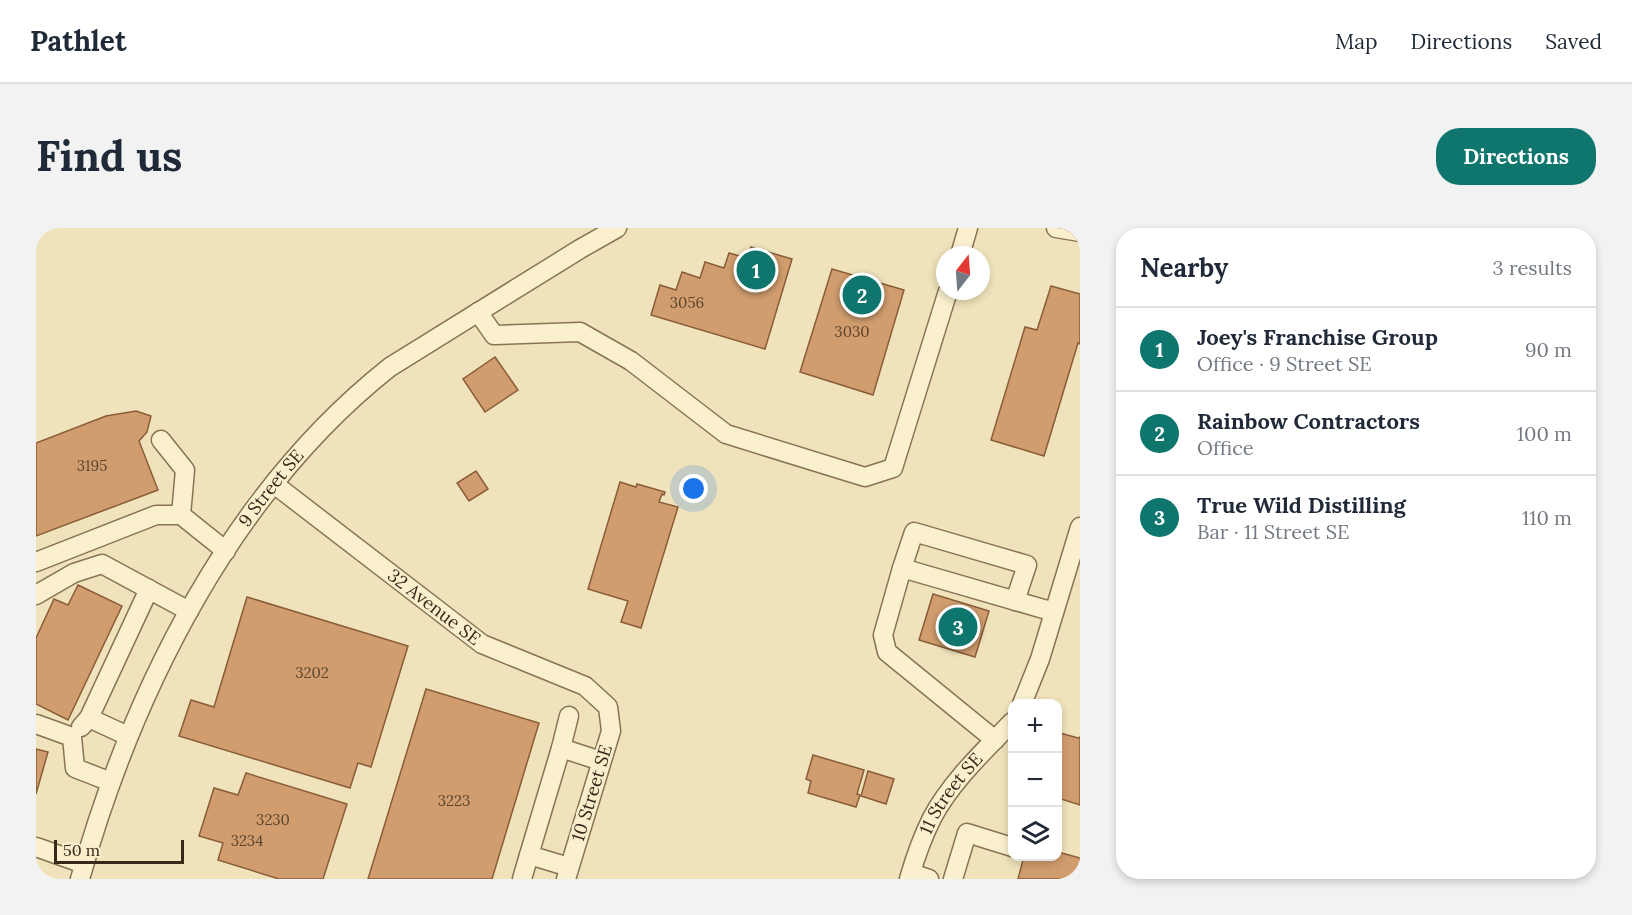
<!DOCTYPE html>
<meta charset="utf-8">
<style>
:root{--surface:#fff;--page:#f2f2f3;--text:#1f2937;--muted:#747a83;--line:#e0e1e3;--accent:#0f766e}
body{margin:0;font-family:Lora,serif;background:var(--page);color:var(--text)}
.controls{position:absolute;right:18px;bottom:18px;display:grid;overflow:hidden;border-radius:12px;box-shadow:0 3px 9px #0003}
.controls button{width:54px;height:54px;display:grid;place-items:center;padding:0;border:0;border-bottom:2px solid var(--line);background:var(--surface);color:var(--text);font:30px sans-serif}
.compass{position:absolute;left:900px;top:18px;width:54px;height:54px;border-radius:50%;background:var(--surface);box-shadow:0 3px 9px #0003;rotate:17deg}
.scale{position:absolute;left:18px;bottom:15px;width:130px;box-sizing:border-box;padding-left:6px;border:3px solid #36291a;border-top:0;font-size:16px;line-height:21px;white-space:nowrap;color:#36291a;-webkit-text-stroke:4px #f7edcb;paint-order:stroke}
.you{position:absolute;left:658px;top:261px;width:21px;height:21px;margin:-15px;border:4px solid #fff;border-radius:50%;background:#1a73e8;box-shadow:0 0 0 9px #1a73e833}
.badge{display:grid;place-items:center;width:39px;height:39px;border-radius:50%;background:var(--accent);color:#fff;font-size:20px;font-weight:700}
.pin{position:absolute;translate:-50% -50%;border:3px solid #fff;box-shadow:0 2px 6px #0006}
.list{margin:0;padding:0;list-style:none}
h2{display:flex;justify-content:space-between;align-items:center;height:78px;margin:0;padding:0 24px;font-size:26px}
h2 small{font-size:20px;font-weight:400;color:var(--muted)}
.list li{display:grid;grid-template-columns:39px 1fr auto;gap:18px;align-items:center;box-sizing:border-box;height:84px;padding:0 24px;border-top:2px solid var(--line)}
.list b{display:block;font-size:22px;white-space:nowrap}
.list p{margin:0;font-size:20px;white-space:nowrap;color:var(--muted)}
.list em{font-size:20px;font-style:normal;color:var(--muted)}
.icon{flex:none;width:33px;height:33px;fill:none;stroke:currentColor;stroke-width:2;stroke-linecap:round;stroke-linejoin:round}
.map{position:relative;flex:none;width:1044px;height:651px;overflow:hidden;border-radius:24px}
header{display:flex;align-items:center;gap:36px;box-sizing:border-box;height:84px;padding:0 30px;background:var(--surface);border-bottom:2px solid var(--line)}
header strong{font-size:28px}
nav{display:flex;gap:33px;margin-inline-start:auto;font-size:21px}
.intro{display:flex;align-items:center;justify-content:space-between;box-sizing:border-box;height:144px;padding:0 36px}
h1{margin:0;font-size:42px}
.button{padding:15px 27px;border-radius:24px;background:var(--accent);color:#fff;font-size:21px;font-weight:700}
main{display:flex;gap:36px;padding:0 36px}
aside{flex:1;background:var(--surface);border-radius:24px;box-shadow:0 3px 9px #0003}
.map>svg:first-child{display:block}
.building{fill:#d19d6e;stroke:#895d38;stroke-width:1.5}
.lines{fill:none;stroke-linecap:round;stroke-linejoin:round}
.minor-casing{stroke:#887354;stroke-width:21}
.minor{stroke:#fbf0ce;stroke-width:18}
.labels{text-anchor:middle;stroke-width:5;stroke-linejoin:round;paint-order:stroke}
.number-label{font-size:15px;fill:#5d462f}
.street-label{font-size:18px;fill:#36291a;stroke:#f7edcb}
</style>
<header>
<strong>Pathlet</strong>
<nav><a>Map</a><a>Directions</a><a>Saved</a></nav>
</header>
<div class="intro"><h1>Find us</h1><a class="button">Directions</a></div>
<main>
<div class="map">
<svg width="1044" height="651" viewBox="0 0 1044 651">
<rect width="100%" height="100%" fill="#f0e3bb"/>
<g class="building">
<polygon points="715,19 756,31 729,121 615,87 624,57 640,62 646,44 664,50 669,34 688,40 693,25 711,30"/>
<polygon points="796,41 868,62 837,167 764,144"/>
<polygon points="1015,58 1044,66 1044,116 1042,115 1008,228 955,212 989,99 1001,102"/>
<polygon points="459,129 482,162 449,184 427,151"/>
<polygon points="100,183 115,188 111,204 103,213 122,262 0,308 0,215 70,188"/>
<polygon points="440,243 452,261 433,273 421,255"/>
<polygon points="584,254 600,259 601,256 629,264 628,267 626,266 623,274 642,279 605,400 585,394 592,373 552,361"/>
<polygon points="42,357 86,378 32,492 0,476 0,410 18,371 32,377"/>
<polygon points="897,366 953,383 939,429 883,412"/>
<polygon points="211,369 372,418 335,539 322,535 314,560 143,508 155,472 178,479"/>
<polygon points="390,461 503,495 456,651 332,651"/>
<polygon points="1024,505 1042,510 1044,509 1044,577 1022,570 1022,512"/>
<polygon points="0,521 12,524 0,566"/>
<polygon points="777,527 828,542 821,566 824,567 820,579 772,565 775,553 770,551"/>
<polygon points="832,543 858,551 850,576 825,568"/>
<polygon points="210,545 311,576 287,651 243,651 182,632 187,615 163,608 178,560 202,567"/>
<polygon points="1022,624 1044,630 1044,651 982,651 988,628 1022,628"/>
</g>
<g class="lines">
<defs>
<g id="minor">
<polyline points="1020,0 1044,4"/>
<polyline points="924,27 932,0"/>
<polyline points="442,84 458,107 544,104 595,133 690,206 829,249 857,240 912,63"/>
<polyline points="125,212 149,242 145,287"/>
<path id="s1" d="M238 256 446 416 549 458 572 479 575 503 530 651"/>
<polyline points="0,334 120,287 145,287 190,323"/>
<polyline points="866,340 878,304 991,337 979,373"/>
<polyline points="0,367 38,345 66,336 153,383"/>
<polyline points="986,476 1004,431 1044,299"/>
<polyline points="53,490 113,361"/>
<polyline points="0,496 36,509 39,540 75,554"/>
<polyline points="45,499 53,490 92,508"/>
<polyline points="959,512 851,424 847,407 866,340 1018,384"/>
<polyline points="525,520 533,488"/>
<polyline points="0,619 48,636"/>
<polyline points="533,639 493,627 525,520 565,533"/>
<polyline points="875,645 893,651"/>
<path id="s2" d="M44 651C98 460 196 264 354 139L544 21 581 0"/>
<polyline points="486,651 493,627"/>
<path id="s3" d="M873 651C879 630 886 610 896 590 915 554 948 523 976 494"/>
<polyline points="917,651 931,605 976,619"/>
</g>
</defs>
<use href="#minor" class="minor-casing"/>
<use href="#minor" class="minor"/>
</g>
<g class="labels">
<g class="number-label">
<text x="651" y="80">3056</text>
<text x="816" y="109">3030</text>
<text x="56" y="243">3195</text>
<text x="276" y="450">3202</text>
<text x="418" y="578">3223</text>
<text x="237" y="597">3230</text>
<text x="211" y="618">3234</text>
</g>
<g class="street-label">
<text dy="6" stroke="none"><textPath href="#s2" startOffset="438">9 Street SE</textPath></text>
<text dy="6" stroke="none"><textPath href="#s1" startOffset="202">32 Avenue SE</textPath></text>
<text transform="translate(556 565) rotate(-73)" y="6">10 Street SE</text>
<text dy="6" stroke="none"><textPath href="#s3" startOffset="96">11 Street SE</textPath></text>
</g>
</g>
</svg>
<div class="controls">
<button>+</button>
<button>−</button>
<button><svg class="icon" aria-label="layers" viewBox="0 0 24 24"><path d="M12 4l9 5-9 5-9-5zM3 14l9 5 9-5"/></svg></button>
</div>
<svg class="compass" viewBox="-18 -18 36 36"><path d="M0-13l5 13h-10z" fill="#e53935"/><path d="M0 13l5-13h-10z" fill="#747a83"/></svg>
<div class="scale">50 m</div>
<div class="you"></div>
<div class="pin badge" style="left:720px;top:42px">1</div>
<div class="pin badge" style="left:826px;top:67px">2</div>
<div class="pin badge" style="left:922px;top:399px">3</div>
</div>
<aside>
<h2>Nearby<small>3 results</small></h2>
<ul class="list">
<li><span class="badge">1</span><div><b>Joey's Franchise Group</b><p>Office · 9 Street SE</p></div><em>90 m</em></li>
<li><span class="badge">2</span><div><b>Rainbow Contractors</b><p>Office</p></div><em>100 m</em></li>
<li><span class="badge">3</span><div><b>True Wild Distilling</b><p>Bar · 11 Street SE</p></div><em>110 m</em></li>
</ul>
</aside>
</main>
